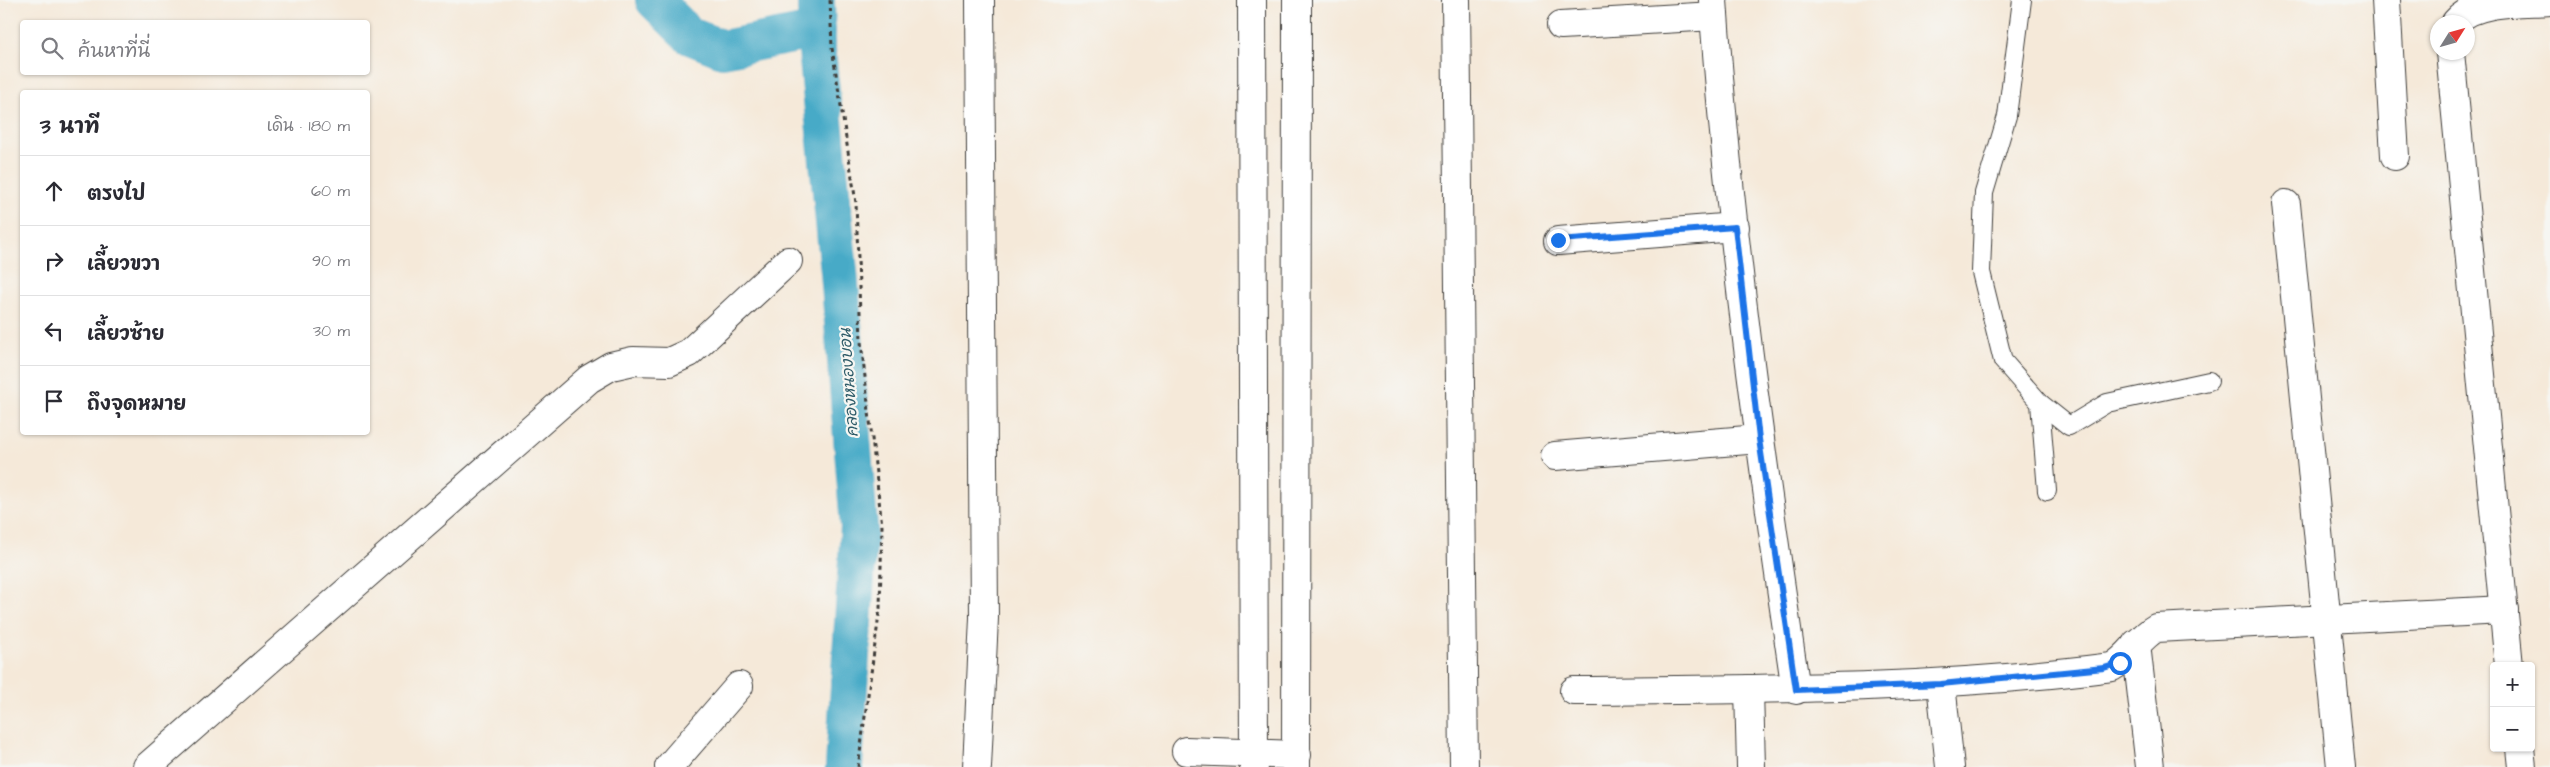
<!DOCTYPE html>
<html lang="th">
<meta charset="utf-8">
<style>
:root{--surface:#fff;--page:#f2f2f3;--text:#2b2b33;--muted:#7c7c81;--line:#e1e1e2}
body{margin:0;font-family:"Architects Daughter","Playpen Sans Thai",sans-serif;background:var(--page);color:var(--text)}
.controls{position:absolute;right:15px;bottom:15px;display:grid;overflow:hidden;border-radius:5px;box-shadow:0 1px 4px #0004}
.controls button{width:45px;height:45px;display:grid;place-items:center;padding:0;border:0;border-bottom:1px solid var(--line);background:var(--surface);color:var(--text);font:25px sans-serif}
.compass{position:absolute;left:2430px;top:15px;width:45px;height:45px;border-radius:50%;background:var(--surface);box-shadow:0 1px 4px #0004;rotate:53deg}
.stop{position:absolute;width:15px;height:15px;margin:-11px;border:4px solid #1a73e8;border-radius:50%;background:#fff}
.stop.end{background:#1a73e8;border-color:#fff;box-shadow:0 1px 5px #0008}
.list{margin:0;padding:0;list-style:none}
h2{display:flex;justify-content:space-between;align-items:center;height:65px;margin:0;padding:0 20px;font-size:21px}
h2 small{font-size:16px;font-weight:400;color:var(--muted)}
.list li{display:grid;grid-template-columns:32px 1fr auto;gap:15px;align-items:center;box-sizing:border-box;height:70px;padding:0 20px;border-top:1px solid var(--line)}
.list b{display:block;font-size:19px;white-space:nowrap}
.list em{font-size:16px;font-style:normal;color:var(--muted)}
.icon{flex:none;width:28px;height:28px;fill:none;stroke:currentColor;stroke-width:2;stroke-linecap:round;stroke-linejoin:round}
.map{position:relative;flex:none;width:2550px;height:767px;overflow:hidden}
.search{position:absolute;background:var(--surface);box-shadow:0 1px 4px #0004;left:20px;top:20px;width:350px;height:55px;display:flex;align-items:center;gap:12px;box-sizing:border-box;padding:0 18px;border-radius:5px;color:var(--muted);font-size:19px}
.panel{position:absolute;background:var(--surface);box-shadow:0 1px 4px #0004;left:20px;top:90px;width:350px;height:345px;border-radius:5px}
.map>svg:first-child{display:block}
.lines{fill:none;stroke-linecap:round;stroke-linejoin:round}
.canal{stroke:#47aac7;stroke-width:38}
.service-casing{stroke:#3d3b38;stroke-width:20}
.minor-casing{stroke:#3d3b38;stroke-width:30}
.path{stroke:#3d3b38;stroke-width:3;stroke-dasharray:4 4;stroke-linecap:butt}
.service{stroke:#fff;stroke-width:18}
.minor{stroke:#fff;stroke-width:28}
.route{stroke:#1a73e8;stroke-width:6}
.labels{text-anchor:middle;stroke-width:4.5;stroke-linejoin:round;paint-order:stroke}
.water-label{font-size:16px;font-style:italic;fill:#2f5c69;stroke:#f6f6f2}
</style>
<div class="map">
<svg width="2550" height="767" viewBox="0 0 2550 767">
<rect width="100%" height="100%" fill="#f6f6f2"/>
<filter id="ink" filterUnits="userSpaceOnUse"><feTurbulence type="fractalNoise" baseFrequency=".02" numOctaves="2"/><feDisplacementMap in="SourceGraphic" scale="10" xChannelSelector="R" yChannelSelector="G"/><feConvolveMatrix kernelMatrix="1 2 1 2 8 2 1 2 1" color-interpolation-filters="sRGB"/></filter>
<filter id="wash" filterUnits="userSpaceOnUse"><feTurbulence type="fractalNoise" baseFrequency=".0096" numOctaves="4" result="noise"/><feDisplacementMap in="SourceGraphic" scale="20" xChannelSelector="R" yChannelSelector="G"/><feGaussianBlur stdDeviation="1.12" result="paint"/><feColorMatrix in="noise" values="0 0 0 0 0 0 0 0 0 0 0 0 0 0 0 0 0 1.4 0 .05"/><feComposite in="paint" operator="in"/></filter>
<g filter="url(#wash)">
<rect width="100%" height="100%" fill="#f5e9d9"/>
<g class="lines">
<g class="canal">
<polyline points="654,0 690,36 723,49 817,30"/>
<polyline points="816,0 817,50 839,272 859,527 844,767"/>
</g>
</g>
</g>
<g filter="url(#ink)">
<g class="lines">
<defs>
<g id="service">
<polyline points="2022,0 2007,116 1984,193 1981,272 2003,361 2040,403 2047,491"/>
<polyline points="2040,403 2069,426 2107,403 2209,381"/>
</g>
<g id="minor">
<polyline points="1252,0 1254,767"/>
<polyline points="1456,0 1464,767"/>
<path d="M1713 0C1729 231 1762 461 1796 690"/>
<polyline points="2386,0 2395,156"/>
<path d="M2456 22C2474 0 2521 3 2550 1"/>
<polyline points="1561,25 1714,16"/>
<polyline points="2450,52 2509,666"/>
<polyline points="2286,204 2341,767"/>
<polyline points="1558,241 1735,227"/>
<polyline points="1555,456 1759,439"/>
<polyline points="2136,644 2150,767"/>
<polyline points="1941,684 1950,767"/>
<polyline points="1749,689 1751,767"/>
<path d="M1574 691C1754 689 1933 690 2112 667 2130 657 2138 638 2156 628L2504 610"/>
<polyline points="2520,748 2522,767"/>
<polyline points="1186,751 1297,755"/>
<polyline points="147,767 589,379 611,366 633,361 669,362 689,353 788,261"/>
<polyline points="669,767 739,686"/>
<polyline points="977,767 984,618 980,0"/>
<polyline points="1296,767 1297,0"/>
</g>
</defs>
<use href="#service" class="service-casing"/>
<use href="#minor" class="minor-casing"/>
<polyline class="path" points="830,0 832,48 856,203 861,342 882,526 880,608 858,767"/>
<use href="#service" class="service"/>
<use href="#minor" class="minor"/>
</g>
</g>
<g class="lines" filter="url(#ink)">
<polyline class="route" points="1558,240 1735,227 1759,439 1796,690 1941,684 2104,668 2120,663"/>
</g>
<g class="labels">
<g class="water-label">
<text transform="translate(848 383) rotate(-94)" y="6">คลองหนองบอน</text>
</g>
</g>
</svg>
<div class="controls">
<button>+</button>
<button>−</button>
</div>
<svg class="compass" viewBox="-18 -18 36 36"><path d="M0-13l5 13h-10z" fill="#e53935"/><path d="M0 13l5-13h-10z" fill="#7c7c81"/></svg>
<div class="stop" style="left:2120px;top:663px"></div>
<div class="stop end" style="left:1558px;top:240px"></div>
<div class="search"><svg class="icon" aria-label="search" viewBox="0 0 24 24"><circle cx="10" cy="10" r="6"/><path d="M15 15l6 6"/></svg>ค้นหาที่นี่</div>
<section class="panel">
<h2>3 นาที<small>เดิน · 180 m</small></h2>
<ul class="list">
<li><svg class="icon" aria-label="ahead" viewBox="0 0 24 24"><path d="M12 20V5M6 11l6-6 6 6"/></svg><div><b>ตรงไป</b></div><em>60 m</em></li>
<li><svg class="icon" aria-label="right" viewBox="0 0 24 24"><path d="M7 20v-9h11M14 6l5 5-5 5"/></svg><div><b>เลี้ยวขวา</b></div><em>90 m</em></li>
<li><svg class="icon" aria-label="left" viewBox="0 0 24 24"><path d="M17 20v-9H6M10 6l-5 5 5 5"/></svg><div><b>เลี้ยวซ้าย</b></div><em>30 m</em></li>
<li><svg class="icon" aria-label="arrive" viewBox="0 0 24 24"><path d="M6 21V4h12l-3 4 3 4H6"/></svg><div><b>ถึงจุดหมาย</b></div></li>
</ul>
</section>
</div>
